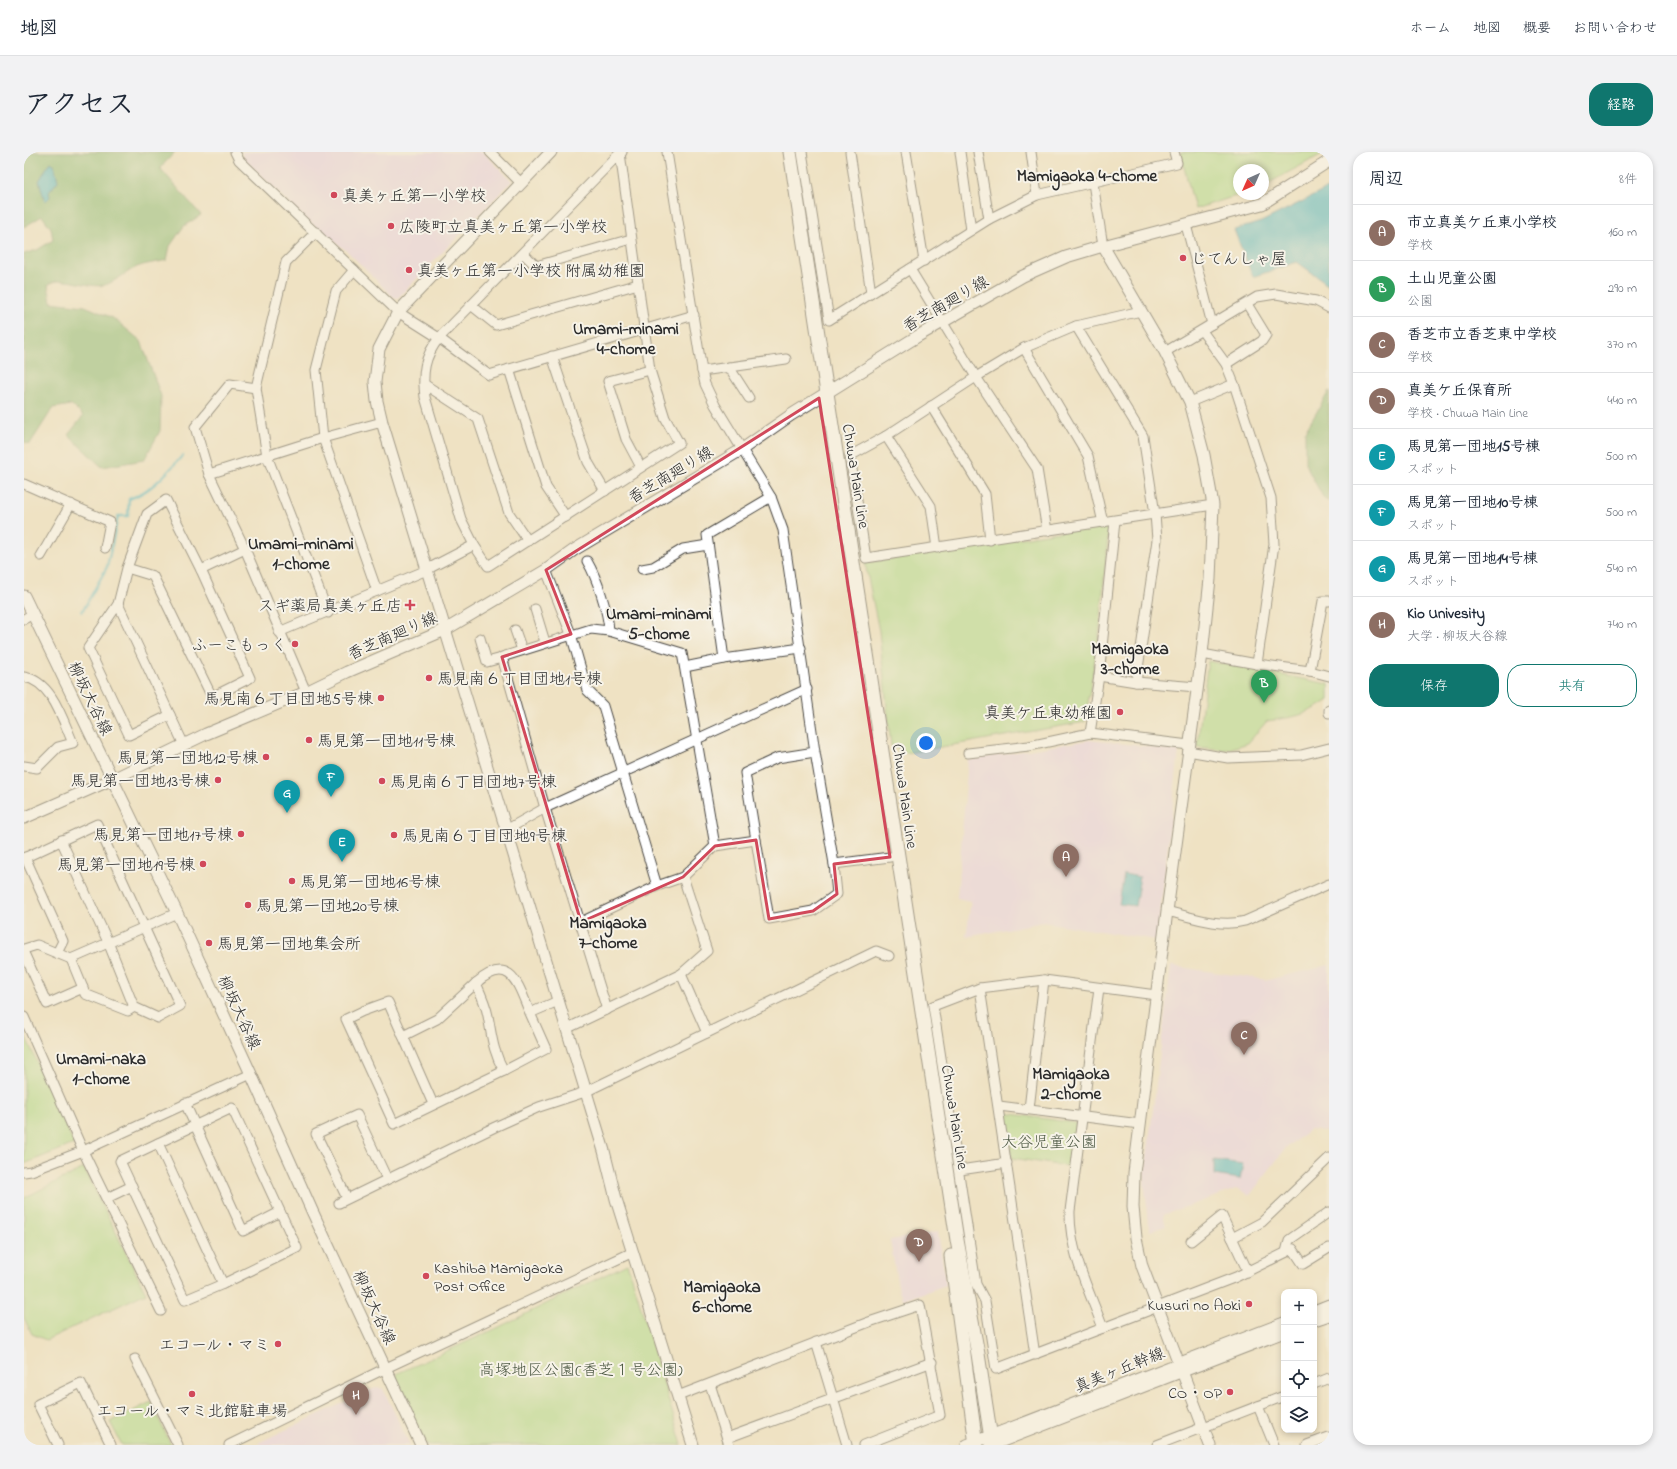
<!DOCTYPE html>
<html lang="ja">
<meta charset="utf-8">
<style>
:root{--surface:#fff;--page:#f2f2f3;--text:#1f2937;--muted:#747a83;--line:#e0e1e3;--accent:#0f766e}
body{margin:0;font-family:"Indie Flower","Klee One",sans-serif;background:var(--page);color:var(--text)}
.controls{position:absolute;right:12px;bottom:12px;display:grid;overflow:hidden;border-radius:8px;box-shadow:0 2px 6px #0003}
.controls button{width:36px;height:36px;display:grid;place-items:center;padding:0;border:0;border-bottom:1px solid var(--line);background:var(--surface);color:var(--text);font:20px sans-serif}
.compass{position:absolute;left:1209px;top:12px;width:36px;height:36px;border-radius:50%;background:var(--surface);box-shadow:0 2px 6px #0003;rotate:225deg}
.you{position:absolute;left:902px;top:591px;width:14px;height:14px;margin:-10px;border:3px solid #fff;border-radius:50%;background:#1a73e8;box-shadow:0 0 0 6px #1a73e833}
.badge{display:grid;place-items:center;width:26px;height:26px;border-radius:50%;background:var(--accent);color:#fff;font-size:13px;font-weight:700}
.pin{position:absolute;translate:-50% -33px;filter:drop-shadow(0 1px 2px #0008)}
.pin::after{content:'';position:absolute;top:21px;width:14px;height:12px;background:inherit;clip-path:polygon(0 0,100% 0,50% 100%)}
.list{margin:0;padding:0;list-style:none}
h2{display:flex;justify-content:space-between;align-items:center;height:52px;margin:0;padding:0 16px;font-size:17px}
h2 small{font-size:13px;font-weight:400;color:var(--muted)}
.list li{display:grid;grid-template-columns:26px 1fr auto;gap:12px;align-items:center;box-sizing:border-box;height:56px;padding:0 16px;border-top:1px solid var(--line)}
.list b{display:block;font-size:15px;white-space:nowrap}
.list p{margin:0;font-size:13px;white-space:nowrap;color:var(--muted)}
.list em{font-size:13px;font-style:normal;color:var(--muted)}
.actions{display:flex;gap:8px;padding:12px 16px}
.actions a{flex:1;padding:9px 0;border:1px solid var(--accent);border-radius:16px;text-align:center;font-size:14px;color:var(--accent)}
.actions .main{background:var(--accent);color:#fff}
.icon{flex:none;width:22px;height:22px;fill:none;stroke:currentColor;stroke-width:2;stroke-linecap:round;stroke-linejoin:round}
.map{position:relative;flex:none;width:1305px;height:1293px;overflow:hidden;border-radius:16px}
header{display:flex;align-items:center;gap:24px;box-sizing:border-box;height:56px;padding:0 20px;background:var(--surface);border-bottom:1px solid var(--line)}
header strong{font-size:19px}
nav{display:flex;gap:22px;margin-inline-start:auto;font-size:14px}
.intro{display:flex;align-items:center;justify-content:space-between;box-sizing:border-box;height:96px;padding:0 24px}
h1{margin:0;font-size:28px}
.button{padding:10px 18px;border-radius:16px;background:var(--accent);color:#fff;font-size:14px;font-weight:700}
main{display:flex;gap:24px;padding:0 24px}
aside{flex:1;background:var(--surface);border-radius:16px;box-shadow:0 2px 6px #0003}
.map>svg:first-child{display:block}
.built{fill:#e9d2ed}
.green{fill:#abdb89;stroke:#6b835a}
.forest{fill:#88bb75;stroke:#5a7350;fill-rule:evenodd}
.water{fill:#4ab6c6;stroke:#3a7078}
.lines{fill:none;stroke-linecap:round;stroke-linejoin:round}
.stream{stroke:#4ab6c6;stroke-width:2.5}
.minor-casing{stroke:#484642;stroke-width:11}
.tertiary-casing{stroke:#484642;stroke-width:13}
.secondary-casing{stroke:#484642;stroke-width:15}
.minor{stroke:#fff;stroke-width:9}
.tertiary{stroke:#fff;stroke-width:11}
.secondary{stroke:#fff;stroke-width:13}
.marked{fill:none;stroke:#d1495b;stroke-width:3;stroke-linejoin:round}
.poi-dot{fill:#d1495b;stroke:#f7f3e8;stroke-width:1.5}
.labels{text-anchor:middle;stroke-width:4;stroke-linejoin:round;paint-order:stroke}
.poi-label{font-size:16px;fill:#2b2b2b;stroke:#f7f3e8;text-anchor:start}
.street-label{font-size:16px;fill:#2b2b2b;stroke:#f7f3e8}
.park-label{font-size:16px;fill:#4b5742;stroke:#f7f3e8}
.neighbourhood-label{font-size:17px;font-weight:bold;fill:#2b2b2b;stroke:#f7f3e8}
</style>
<header>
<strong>地図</strong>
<nav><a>ホーム</a><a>地図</a><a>概要</a><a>お問い合わせ</a></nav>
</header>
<div class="intro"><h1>アクセス</h1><a class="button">経路</a></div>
<main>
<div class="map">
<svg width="1305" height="1293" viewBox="0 0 1305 1293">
<rect width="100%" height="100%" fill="#f7f3e8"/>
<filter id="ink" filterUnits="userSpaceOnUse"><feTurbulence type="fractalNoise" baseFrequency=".025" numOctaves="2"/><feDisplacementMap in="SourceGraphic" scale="8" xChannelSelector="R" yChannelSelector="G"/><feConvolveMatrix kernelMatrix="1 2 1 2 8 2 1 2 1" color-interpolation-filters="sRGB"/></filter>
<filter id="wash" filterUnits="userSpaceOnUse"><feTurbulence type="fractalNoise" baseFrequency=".012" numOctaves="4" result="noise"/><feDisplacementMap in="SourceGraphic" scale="16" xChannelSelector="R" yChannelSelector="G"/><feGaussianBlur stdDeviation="0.9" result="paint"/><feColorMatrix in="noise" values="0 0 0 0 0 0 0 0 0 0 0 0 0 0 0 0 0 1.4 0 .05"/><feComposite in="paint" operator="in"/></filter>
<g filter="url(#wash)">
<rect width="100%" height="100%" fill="#efe2c3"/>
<g class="built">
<polygon points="217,0 459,0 488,29 374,146 369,145 323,99 281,67 220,7"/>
<polygon points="1065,588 1155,598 1133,788 1019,770 942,785 947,749 933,746 944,608"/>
<polygon points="1305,813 1305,979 1285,978 1261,997 1226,1043 1212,1037 1139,1063 1142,1074 1126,1079 1120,1029 1147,814 1244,828"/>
<polygon points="914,1080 922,1133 879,1148 875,1139 866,1088"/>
<polygon points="353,1235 359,1237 386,1293 234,1293 236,1290"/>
</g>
<g class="green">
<polygon points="1156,0 1302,0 1239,34 1239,18 1215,18 1215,42 1218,42 1171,57"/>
<polygon points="1085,372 1076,475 1061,570 883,601 867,594 855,479 841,411"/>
<path d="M1184 509 1305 532V548C1282 564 1270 565 1243 569L1224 591 1202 598 1173 595Z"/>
<polygon points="0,881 50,992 0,1012"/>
<polygon points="981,961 1052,971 1047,1015 988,1006"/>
<polygon points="60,1016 122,1141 22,1188 8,1182 0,1166 0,1046"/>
<polygon points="603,1112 608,1125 658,1293 402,1293 371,1228 372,1224 374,1221 471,1177"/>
<polygon points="127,1250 147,1293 98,1293 86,1270"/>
</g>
<g class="forest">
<path d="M0 0H151L136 16 177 63 160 74 146 94 143 108C133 111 122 111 113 115 104 119 89 131 81 133 64 137 37 122 24 133L27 150 61 154 89 166 117 189 137 244 136 279 120 308 78 315 44 283 59 264 48 253 29 256 6 292 0 290V102L13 98 29 88 27 76 18 64 0 75ZM26 10 30 12 34 29 25 40 26 45 21 49 15 29Z"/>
<polygon points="1305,239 1305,350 1300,347 1281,312 1281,280"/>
</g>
<g class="water">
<polygon points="26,10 30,12 34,29 25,40 26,45 21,50 15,29"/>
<polygon points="1305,36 1305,133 1273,110 1229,125 1210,78 1237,70"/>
<polygon points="1100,722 1116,725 1111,754 1095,752"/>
<polygon points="1190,1008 1219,1012 1216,1027 1190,1023"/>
</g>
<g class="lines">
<path class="stream" d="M58 460 83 415 94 364H104L105 347C128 339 143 321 159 303"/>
</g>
</g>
<g filter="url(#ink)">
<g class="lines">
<defs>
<g id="minor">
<polyline points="211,0 215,8 374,160 415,186 465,223 670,163"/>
<polyline points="466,0 497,31"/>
<polyline points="643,0 678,219 681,232 691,253 747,345 759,378 791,600 810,712 813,742 789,759 745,767 721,621 753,606 791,600"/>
<polyline points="778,0 805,168 965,67 954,0"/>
<polyline points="826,0 847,141"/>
<polyline points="882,0 900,109"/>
<polyline points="936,0 947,78"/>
<polyline points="1007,0 1013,43 1153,11 1150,0"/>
<path d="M596 1 626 218 641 266 655 291 464 414 450 393 437 367 401 245C398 221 400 205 415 186L596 1 598 0"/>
<polyline points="1069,31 1079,94"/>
<polyline points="965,67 1013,43"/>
<polyline points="1162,73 1188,172"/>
<polyline points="292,80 262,110 232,236 243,304 304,461"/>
<polyline points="499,101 512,114 607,87"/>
<polyline points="886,117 952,225 1013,317 1023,379"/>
<polyline points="330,118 312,139 292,218 299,286 353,439"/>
<polyline points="447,153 472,173 614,132"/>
<polyline points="1117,159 1052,174 1000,196 952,225 862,284 826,304 842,406 1189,353"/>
<polyline points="1052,174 1119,284 1131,362 1133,388 1112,530"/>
<polyline points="1178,179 1202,212 1210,232"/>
<polyline points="1000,196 1064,304 1079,371"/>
<polyline points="1141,200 1233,145 1252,142 1292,149 1305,156"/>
<polyline points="528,204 564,310 581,339"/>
<polyline points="1202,212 1238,189 1242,183 1223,152"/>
<polyline points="705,215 725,246"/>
<polyline points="485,217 522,335 542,365"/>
<polyline points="678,219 762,207"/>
<polyline points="400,232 454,267 485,361 504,389"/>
<polyline points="232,236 206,232 171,275 185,322 221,397 282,540"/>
<polyline points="1166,250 1210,232 1247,346 1250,392 1233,512 1178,502"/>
<polyline points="907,254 961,342 966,388"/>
<polyline points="862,284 907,354 913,396"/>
<polyline points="617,315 602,287 584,229 626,218"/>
<polyline points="185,322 299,286 358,270"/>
<polyline points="0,332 86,370 81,396"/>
<polyline points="747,345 683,383 700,507 777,496"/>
<polyline points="17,404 47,352"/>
<path d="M563 409C573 426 584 459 585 479"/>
<polyline points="103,416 129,424 188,545 226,526 177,418 142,348 123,362 103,416 94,452 64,496 105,583 146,563"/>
<polyline points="618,417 629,415 659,397 684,393"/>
<polyline points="177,418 221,397"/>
<polyline points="522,418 547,482 563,538 579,554 633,734"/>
<polyline points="94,452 160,593"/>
<polyline points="511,457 521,490"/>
<polyline points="0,467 9,462"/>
<polyline points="491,478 498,498"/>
<polyline points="255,480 398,420 450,393"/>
<polyline points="456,486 463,510 478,506"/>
<polyline points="1233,512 1286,519 1305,524"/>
<polyline points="661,515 700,507"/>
<polyline points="1286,519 1299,449 1305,449"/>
<polyline points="1075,524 1112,530 1173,535"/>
<path d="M0 525C28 529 39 569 49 591L34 595 13 616 0 614"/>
<polyline points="1305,558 1305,561"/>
<polyline points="1066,581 1075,524 1091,369"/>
<polyline points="1164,599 1204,606 1277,603 1305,596"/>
<polyline points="944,601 1005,594 1066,581 1165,593"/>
<polyline points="482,678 521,656 783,537"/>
<polyline points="37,688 84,790 110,855"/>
<polyline points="691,694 732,688"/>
<polyline points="1,705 39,789 33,801"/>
<polyline points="0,706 73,672 156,854 134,866 110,855 104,859 61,842 59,836 23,852 0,801"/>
<polyline points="810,712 866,705"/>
<path d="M1143 759C1167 765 1196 776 1221 769L1305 732"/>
<polyline points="557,770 633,734 659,725 691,694 658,501 585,479 567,477 478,505 521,656 583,858"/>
<polyline points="0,797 13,793 47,807 153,761"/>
<polyline points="47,807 59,836"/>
<polyline points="657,822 683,881"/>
<polyline points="956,836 1011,1203"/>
<path d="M1075 836 1046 1059C1045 1100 1065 1138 1079 1176"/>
<polyline points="1132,843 1020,828 956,836 909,854 952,1132 961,1149 972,1217 1212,1125 1269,1097 1279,1112 1305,1096"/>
<path d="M506 861C494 833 487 801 452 831 457 842 462 853 464 864 468 885 469 900 480 919L522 897 506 861 534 849"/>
<polyline points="0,865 59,999 137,1159"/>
<polyline points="542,877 657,822 683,799 659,725"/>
<polyline points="379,884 413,867 452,831"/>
<polyline points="161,951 219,1079 256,1060"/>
<polyline points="409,952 364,850 339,859 322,867 370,972 480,919"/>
<polyline points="975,954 1116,972"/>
<polygon points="208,956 273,1096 199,1132 161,1148 96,1009"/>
<polyline points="1005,957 1020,828"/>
<polyline points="134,991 199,1132"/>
<polyline points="936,1018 983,1011"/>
<polyline points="0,1020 7,1019 59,999 227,922"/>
<polyline points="83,1046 108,1034"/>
<polyline points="323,1046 292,982 333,963 363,1027"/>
<polyline points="315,1051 471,975 515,955 561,940 852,799 865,804"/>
<polyline points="1208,1086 1238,1070 1305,1006"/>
<polyline points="1167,1089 1198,1064 1224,1120"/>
<polyline points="1262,1100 1265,1088 1305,1060"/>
<polyline points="792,1190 823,1293"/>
<polyline points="111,1207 154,1293"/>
<polyline points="686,1232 705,1293"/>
<polyline points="1290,1232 1305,1226"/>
<polyline points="654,1244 845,1170 896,1153 916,1263 840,1293"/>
<polyline points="1234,1254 1250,1293"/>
<polyline points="703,1286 908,1210"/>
<polyline points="34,1293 14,1252 57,1231 87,1293"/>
<polyline points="205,1293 362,1216 609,1100"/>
<polyline points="1133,1293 1260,1244"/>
<polyline points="1283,1293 1305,1285"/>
</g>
<g id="tertiary">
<polyline points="527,0 374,160 355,197 351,230 353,249 358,270 580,999 592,1047 669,1293"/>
<polyline points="1079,94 1141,200 1166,250 1180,303 1189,353 1186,427 1178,502 1143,759 1110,1021 1109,1055 1112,1086 1118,1114 1186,1293"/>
<polyline points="0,444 153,761 227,922 289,1061 397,1293"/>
<polyline points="0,666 89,627 182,582 282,540 323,520 421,478 522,418 550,398 717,298 767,263 894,184 999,124 1042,105 1079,94 1238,52 1305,9"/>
<polyline points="1290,1159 1305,1153"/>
<polyline points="1290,1168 1305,1163"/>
<polyline points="943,1293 1260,1171"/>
<polyline points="968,1293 1260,1180"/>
</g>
<g id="secondary">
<polyline points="766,0 933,1088 954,1202 968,1293"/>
<polyline points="927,1104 952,1293"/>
</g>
</defs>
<use href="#minor" class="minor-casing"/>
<use href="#tertiary" class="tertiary-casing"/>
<use href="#secondary" class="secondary-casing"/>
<use href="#minor" class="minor"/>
<use href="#tertiary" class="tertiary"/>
<use href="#secondary" class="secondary"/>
</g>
</g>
<path d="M0 0H1305V1293H0ZM795 246 866 705 810 712 813 742 789 759 745 767 732 688 691 694 659 725 557 770 478 505 547 482 522 418Z" fill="#efe2c3" fill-opacity=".55" fill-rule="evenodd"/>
<path class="marked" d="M795 246 866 705 810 712 813 742 789 759 745 767 732 688 691 694 659 725 557 770 478 505 547 482 522 418Z"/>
<g class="poi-dot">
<circle cx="310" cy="43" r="4"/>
<circle cx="367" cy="74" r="4"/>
<circle cx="1159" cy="106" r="4"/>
<circle cx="385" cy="118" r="4"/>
<path d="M384 447h4v4h4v4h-4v4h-4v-4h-4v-4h4z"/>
<circle cx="271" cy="492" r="4"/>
<circle cx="405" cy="526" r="4"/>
<circle cx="357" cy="546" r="4"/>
<circle cx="1096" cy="560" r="4"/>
<circle cx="285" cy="588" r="4"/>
<circle cx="242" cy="605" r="4"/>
<circle cx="194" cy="628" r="4"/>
<circle cx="358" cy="629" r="4"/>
<circle cx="217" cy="682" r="4"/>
<circle cx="370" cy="683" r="4"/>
<circle cx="179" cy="712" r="4"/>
<circle cx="268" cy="729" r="4"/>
<circle cx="224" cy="753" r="4"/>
<circle cx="185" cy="791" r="4"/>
<circle cx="402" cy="1124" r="4"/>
<circle cx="1225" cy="1152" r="4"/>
<circle cx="254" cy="1192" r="4"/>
<circle cx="1206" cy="1240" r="4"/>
<circle cx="168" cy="1242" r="4"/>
</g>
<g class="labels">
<g class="poi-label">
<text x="318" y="49">真美ヶ丘第一小学校</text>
<text x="375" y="80">広陵町立真美ヶ丘第一小学校</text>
<text x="1167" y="112">じてんしゃ屋</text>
<text x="393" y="124">真美ヶ丘第一小学校 附属幼稚園</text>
<text x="378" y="459" text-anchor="end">スギ薬局真美ヶ丘店</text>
<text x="263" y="498" text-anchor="end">ふーこもっく</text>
<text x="413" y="532">馬見南６丁目団地1号棟</text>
<text x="349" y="552" text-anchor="end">馬見南６丁目団地5号棟</text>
<text x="1088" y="566" text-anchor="end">真美ケ丘東幼稚園</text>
<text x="293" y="594">馬見第一団地11号棟</text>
<text x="234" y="611" text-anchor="end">馬見第一団地12号棟</text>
<text x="186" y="634" text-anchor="end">馬見第一団地13号棟</text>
<text x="366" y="635">馬見南６丁目団地7号棟</text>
<text x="209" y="688" text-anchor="end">馬見第一団地17号棟</text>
<text x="378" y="689">馬見南６丁目団地9号棟</text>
<text x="171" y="718" text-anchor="end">馬見第一団地19号棟</text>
<text x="276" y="735">馬見第一団地16号棟</text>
<text x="232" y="759">馬見第一団地20号棟</text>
<text x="193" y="797">馬見第一団地集会所</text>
<text x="410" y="1121">Kashiba Mamigaoka<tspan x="410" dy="18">Post Office</tspan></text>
<text x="1217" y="1158" text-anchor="end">Kusuri no Aoki</text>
<text x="246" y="1198" text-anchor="end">エコール・マミ</text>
<text x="1198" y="1246" text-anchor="end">CO・OP</text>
<text x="168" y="1264" text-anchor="middle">エコール・マミ北館駐車場</text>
</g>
<g class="street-label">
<text transform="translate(921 151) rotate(-30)" y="6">香芝南廻り線</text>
<text transform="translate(646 322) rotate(-31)" y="6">香芝南廻り線</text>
<text transform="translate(833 324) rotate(81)" y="6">Chuwa Main Line</text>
<text transform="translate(368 483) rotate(-24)" y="6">香芝南廻り線</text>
<text transform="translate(67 546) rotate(64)" y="6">柳坂大谷線</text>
<text transform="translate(882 644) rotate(82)" y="6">Chuwa Main Line</text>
<text transform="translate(216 860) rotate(65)" y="6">柳坂大谷線</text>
<text transform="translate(932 965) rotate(81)" y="6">Chuwa Main Line</text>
<text transform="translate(351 1155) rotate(65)" y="6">柳坂大谷線</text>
<text transform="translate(1095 1217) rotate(-22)" y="6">真美ヶ丘幹線</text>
</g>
<g class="park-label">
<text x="1025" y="995">大谷児童公園</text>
<text x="557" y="1223">高塚地区公園(香芝１号公園)</text>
</g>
<g class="neighbourhood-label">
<text x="1063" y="29">Mamigaoka 4-chome</text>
<text x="602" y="182">Umami-minami<tspan x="602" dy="20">4-chome</tspan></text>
<text x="277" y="397">Umami-minami<tspan x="277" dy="20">1-chome</tspan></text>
<text x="635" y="467">Umami-minami<tspan x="635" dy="20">5-chome</tspan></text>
<text x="1106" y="502">Mamigaoka<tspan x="1106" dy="20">3-chome</tspan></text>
<text x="584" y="776">Mamigaoka<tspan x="584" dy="20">7-chome</tspan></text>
<text x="77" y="912">Umami-naka<tspan x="77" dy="20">1-chome</tspan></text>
<text x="1047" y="927">Mamigaoka<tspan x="1047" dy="20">2-chome</tspan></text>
<text x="698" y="1140">Mamigaoka<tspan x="698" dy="20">6-chome</tspan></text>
</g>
</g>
</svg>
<div class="controls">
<button>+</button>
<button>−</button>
<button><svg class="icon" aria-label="locate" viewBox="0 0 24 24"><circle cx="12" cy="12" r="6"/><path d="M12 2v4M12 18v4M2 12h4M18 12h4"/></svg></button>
<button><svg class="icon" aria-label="layers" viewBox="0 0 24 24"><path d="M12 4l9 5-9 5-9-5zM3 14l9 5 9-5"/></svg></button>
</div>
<svg class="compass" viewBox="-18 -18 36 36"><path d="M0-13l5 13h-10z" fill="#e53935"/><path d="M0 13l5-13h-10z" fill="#747a83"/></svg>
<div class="you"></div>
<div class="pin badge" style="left:1042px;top:725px;background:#8d6e63">A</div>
<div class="pin badge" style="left:1240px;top:551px;background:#2e9e5b">B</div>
<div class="pin badge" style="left:1220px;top:903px;background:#8d6e63">C</div>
<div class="pin badge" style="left:895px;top:1110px;background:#8d6e63">D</div>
<div class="pin badge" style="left:318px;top:710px;background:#0f9aa8">E</div>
<div class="pin badge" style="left:307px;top:645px;background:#0f9aa8">F</div>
<div class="pin badge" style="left:263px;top:661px;background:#0f9aa8">G</div>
<div class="pin badge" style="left:332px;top:1263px;background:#8d6e63">H</div>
</div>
<aside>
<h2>周辺<small>8件</small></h2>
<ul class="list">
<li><span class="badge" style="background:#8d6e63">A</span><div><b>市立真美ケ丘東小学校</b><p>学校</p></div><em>160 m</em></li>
<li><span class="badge" style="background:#2e9e5b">B</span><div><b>土山児童公園</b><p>公園</p></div><em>290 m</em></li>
<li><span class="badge" style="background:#8d6e63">C</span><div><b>香芝市立香芝東中学校</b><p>学校</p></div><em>370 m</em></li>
<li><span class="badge" style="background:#8d6e63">D</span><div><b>真美ケ丘保育所</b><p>学校 · Chuwa Main Line</p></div><em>440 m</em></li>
<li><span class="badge" style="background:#0f9aa8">E</span><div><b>馬見第一団地15号棟</b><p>スポット</p></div><em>500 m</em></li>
<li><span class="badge" style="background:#0f9aa8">F</span><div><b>馬見第一団地10号棟</b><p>スポット</p></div><em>500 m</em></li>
<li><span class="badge" style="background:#0f9aa8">G</span><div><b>馬見第一団地14号棟</b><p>スポット</p></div><em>540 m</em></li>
<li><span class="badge" style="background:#8d6e63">H</span><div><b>Kio Univesity</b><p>大学 · 柳坂大谷線</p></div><em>740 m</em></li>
</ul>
<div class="actions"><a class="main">保存</a><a>共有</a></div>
</aside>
</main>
